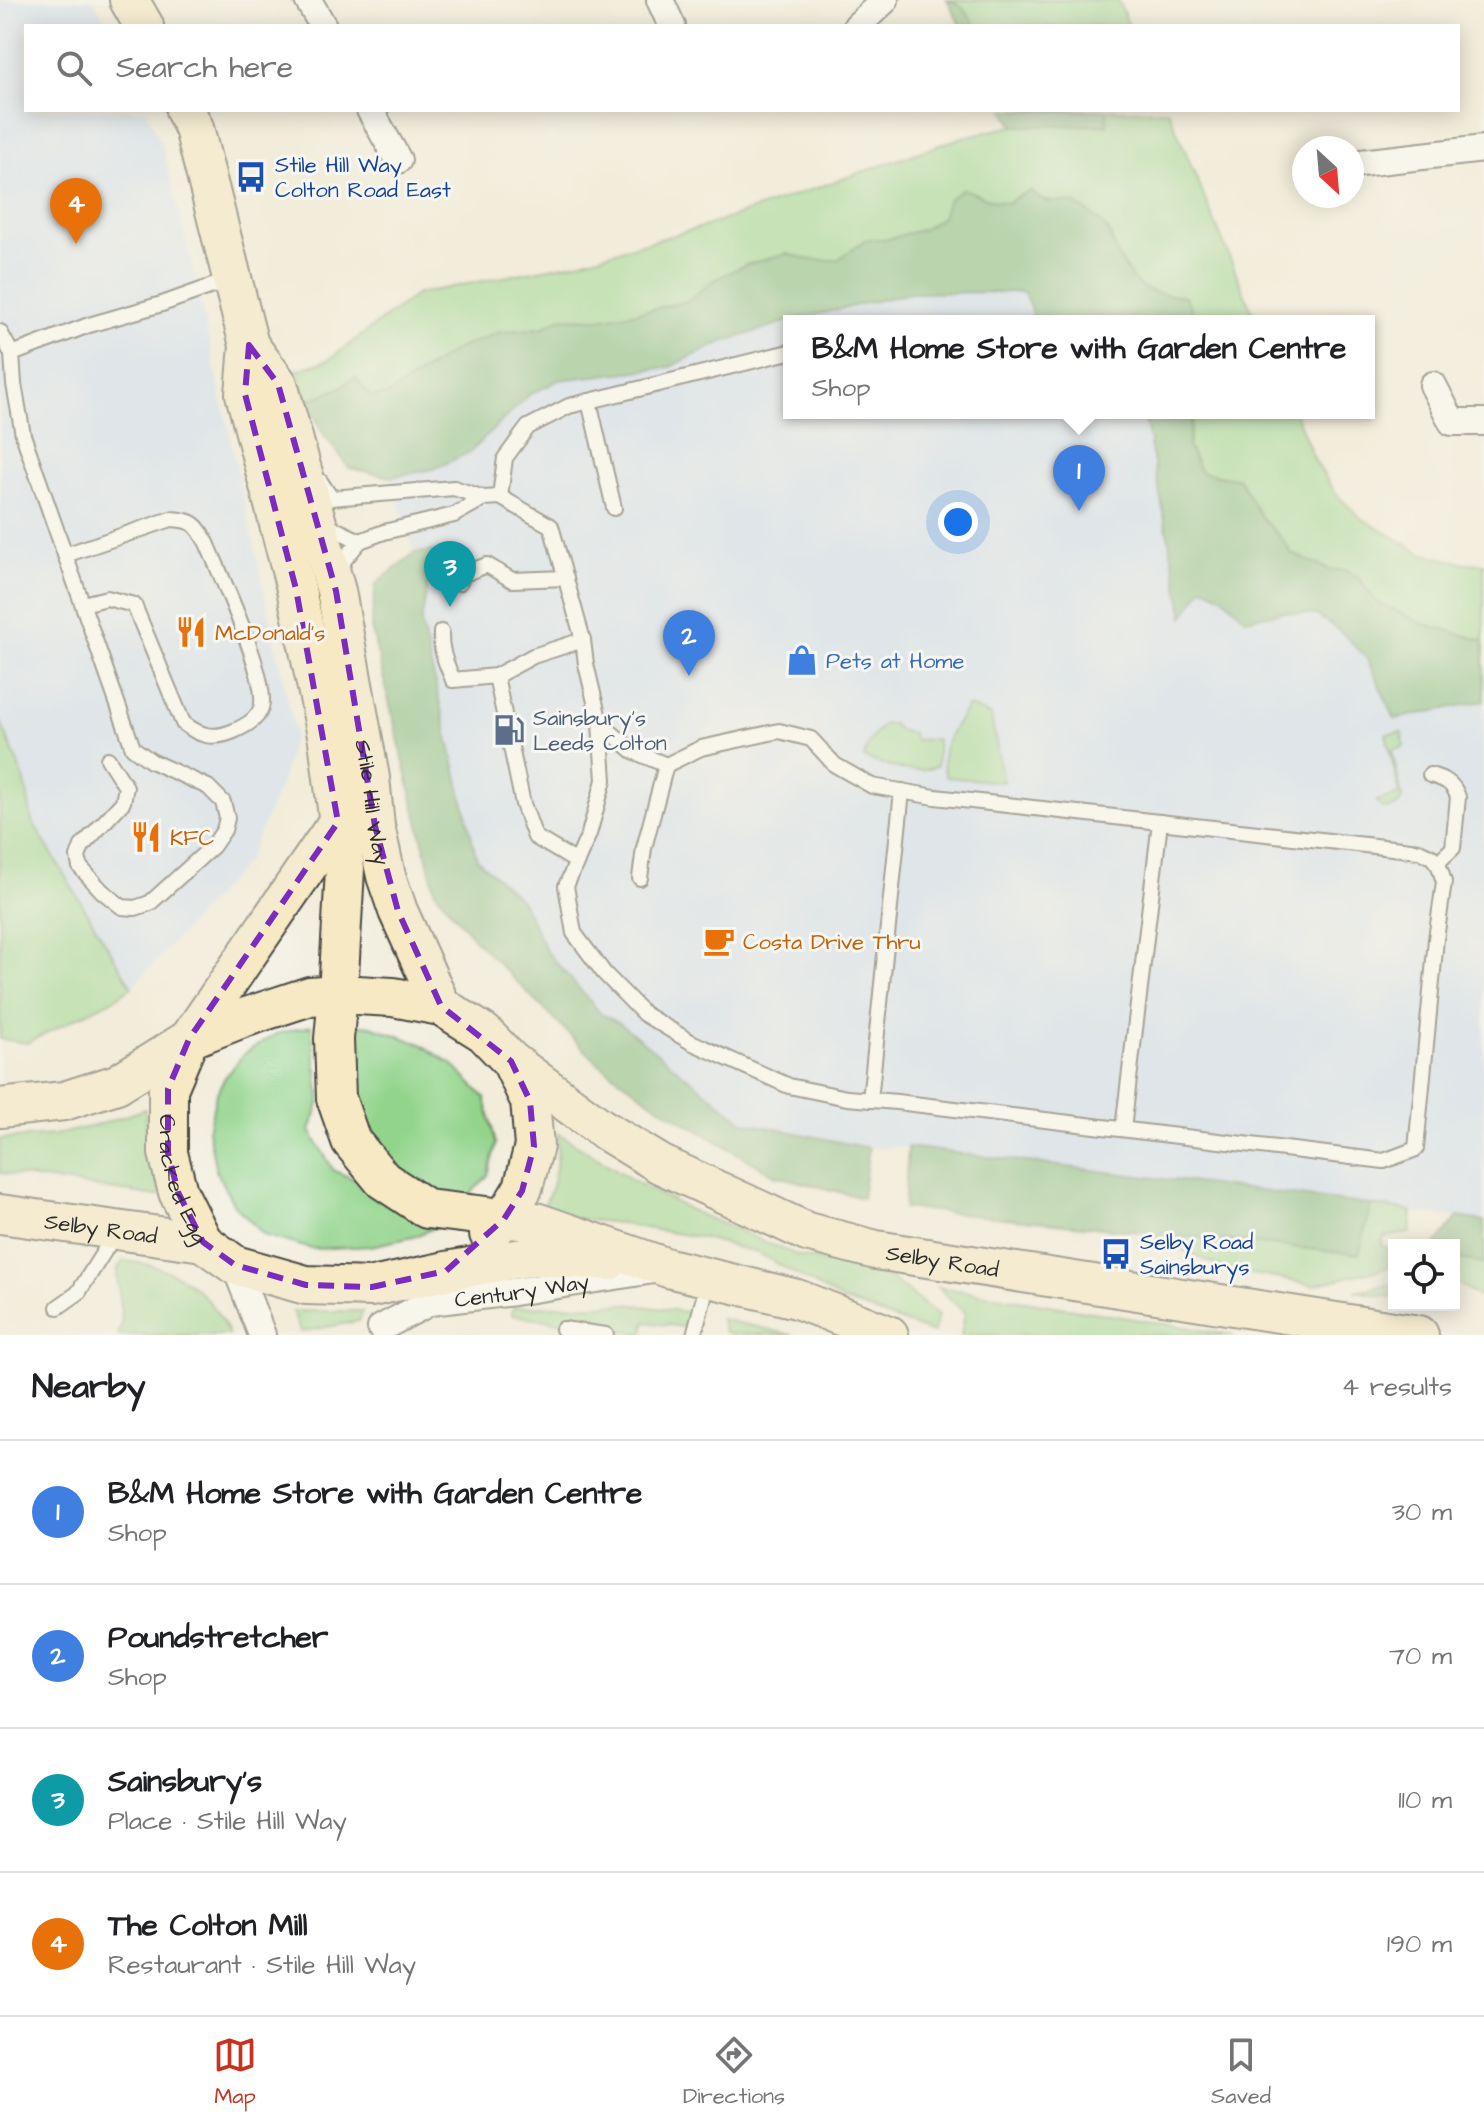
<!DOCTYPE html>
<meta charset="utf-8">
<style>
:root{--surface:#fff;--page:#f2f2f2;--text:#202124;--muted:#757577;--line:#e0e0e0;--accent:#c8321e}
body{margin:0;font-family:"Architects Daughter",sans-serif;background:var(--page);color:var(--text)}
.controls{position:absolute;right:24px;bottom:24px;display:grid;overflow:hidden;border-radius:0px;box-shadow:0 4px 20px #0003}
.controls button{width:72px;height:72px;display:grid;place-items:center;padding:0;border:0;border-bottom:2px solid var(--line);background:var(--surface);color:var(--text);font:40px sans-serif}
.compass{position:absolute;left:1292px;top:136px;width:72px;height:72px;border-radius:50%;background:var(--surface);box-shadow:0 4px 20px #0003;rotate:154deg}
.you{position:absolute;left:958px;top:522px;width:28px;height:28px;margin:-20px;border:6px solid #fff;border-radius:50%;background:#1a73e8;box-shadow:0 0 0 12px #1a73e833}
.badge{display:grid;place-items:center;width:52px;height:52px;border-radius:50%;background:var(--accent);color:#fff;font-size:26px;font-weight:700}
.pin{position:absolute;translate:-50% -66px;filter:drop-shadow(0 2px 4px #0008)}
.pin::after{content:'';position:absolute;top:42px;width:28px;height:24px;background:inherit;clip-path:polygon(0 0,100% 0,50% 100%)}
.popup{position:absolute;left:783px;top:315px;width:592px;height:104px;box-sizing:border-box;display:grid;place-content:center;border-radius:0px;background:var(--surface);filter:drop-shadow(0 2px 6px #0005);font-size:26px;white-space:nowrap;color:var(--muted)}
.popup b{font-size:30px;color:var(--text)}
.popup::after{content:'';position:absolute;left:50%;top:100%;margin-left:-16px;border:16px solid transparent;border-top-color:var(--surface)}
.list{margin:0;padding:0;list-style:none}
h2{display:flex;justify-content:space-between;align-items:center;height:104px;margin:0;padding:0 32px;font-size:34px}
h2 small{font-size:26px;font-weight:400;color:var(--muted)}
.list li{display:grid;grid-template-columns:52px 1fr auto;gap:24px;align-items:center;box-sizing:border-box;height:144px;padding:0 32px;border-top:2px solid var(--line)}
.list b{display:block;font-size:30px;white-space:nowrap}
.list p{margin:0;font-size:26px;white-space:nowrap;color:var(--muted)}
.list em{font-size:26px;font-style:normal;color:var(--muted)}
.icon{flex:none;width:44px;height:44px;fill:none;stroke:currentColor;stroke-width:2;stroke-linecap:round;stroke-linejoin:round}
.map{position:relative;flex:none;width:1484px;height:1335px;overflow:hidden}
.search{position:absolute;background:var(--surface);box-shadow:0 4px 20px #0003;left:24px;right:24px;top:24px;height:88px;display:flex;align-items:center;gap:20px;box-sizing:border-box;padding:0 28px;border-radius:0px;color:var(--muted);font-size:30px}
.sheet{height:680px;background:var(--surface)}
nav{display:flex;justify-content:space-around;align-items:center;box-sizing:border-box;height:112px;border-top:2px solid var(--line);background:var(--surface);font-size:22px;color:var(--muted)}
nav a{display:grid;justify-items:center;gap:4px}
nav .on{color:var(--accent)}
.map>svg:first-child{display:block}
.built{fill:#c8dcf9}
.green{fill:#92d48b;stroke:#5e805b;stroke-width:2}
.forest{fill:#75b677;stroke:#507051;stroke-width:2}
.lines{fill:none;stroke-linecap:round;stroke-linejoin:round}
.lane-casing{stroke:#494845;stroke-width:18}
.street-casing{stroke:#494845;stroke-width:30}
.secondary-casing{stroke:#494845;stroke-width:42}
.lane{stroke:#fff;stroke-width:14}
.street{stroke:#fff;stroke-width:26}
.secondary{stroke:#f6e9c3;stroke-width:38}
.marked{fill:none;stroke:#7b2cbf;stroke-width:6;stroke-dasharray:16 10;stroke-linejoin:round}
.labels{text-anchor:middle;stroke-width:6;stroke-linejoin:round;paint-order:stroke}
.transit-label{font-size:22px;fill:#164399;stroke:#f6f6f2;text-anchor:start}
.food-label{font-size:22px;fill:#c56008;stroke:#f6f6f2;text-anchor:start}
.shop-label{font-size:22px;fill:#366cbe;stroke:#f6f6f2;text-anchor:start}
.service-label{font-size:22px;fill:#4e5e75;stroke:#f6f6f2;text-anchor:start}
.street-label{font-size:22px;fill:#2b2b2b;stroke:#f6f6f2}
</style>
<div class="map">
<svg width="1484" height="1335" viewBox="0 0 1484 1335">
<rect width="100%" height="100%" fill="#f6f6f2"/>
<filter id="ink" filterUnits="userSpaceOnUse"><feTurbulence type="fractalNoise" baseFrequency=".0125" numOctaves="2"/><feDisplacementMap in="SourceGraphic" scale="16" xChannelSelector="R" yChannelSelector="G"/><feConvolveMatrix kernelMatrix="1 2 1 2 8 2 1 2 1" color-interpolation-filters="sRGB"/></filter>
<filter id="wash" filterUnits="userSpaceOnUse"><feTurbulence type="fractalNoise" baseFrequency=".006" numOctaves="4" result="noise"/><feDisplacementMap in="SourceGraphic" scale="32" xChannelSelector="R" yChannelSelector="G"/><feGaussianBlur stdDeviation="1.8" result="paint"/><feColorMatrix in="noise" values="0 0 0 0 0 0 0 0 0 0 0 0 0 0 0 0 0 1.4 0 .05"/><feComposite in="paint" operator="in"/></filter>
<g filter="url(#wash)">
<rect width="100%" height="100%" fill="#f2ecda"/>
<g class="built">
<polygon points="0,0 93,0 108,26 26,26 26,110 146,110 161,143 189,251 295,732 280,785 247,861 132,987 32,821 25,781 0,720"/>
<polygon points="1024,292 1035,321 792,321 816,314 910,293"/>
<polygon points="789,322 789,413 1144,413 1184,616 1203,587 1221,595 1247,619 1284,612 1316,616 1341,632 1366,656 1395,719 1484,701 1484,1221 908,1147 869,1148 744,1122 621,1024 601,1014 547,952 522,901 477,859 421,623 428,584 449,550 414,553 391,477 434,469 470,452 529,395 559,380 670,367 720,343"/>
</g>
<g class="green">
<polygon points="947,0 1118,0 1129,26 961,26"/>
<polygon points="1005,110 1168,110 1256,321 1185,321 1192,310 1135,284 1115,250 1110,231 1075,203 1043,202 1018,196 1008,203 991,200 963,189 948,200 942,217 924,229 888,239 868,239 837,260 812,260 787,254 745,265 714,280 688,301 649,310 599,319 561,318 541,328 500,332 428,367 388,395 371,397 355,377 338,389 307,401 298,370 328,360 417,294 574,263 706,226 963,137 1013,126"/>
<polygon points="1193,413 1295,413 1315,461 1336,494 1361,518 1423,554 1466,563 1484,564 1484,641 1421,623 1375,601 1358,577 1346,570 1330,570 1292,554 1282,539 1261,517 1239,480 1201,472 1188,447"/>
<path d="M968 706 991 716 1003 782 946 777C936 749 953 728 968 706Z"/>
<polygon points="0,720 25,781 32,821 132,987 116,998 27,1043 0,1039"/>
<path d="M884 724H893L898 730 912 733 915 740 937 739V766C914 777 887 766 864 758 865 747 876 731 884 724Z"/>
<path d="M1402 732 1404 747 1392 750 1402 797C1400 808 1391 809 1382 808L1376 801 1400 794 1386 734Z"/>
<polygon points="353,1024 371,1026 421,1044 453,1065 485,1098 496,1144 488,1175 464,1201 443,1198 391,1166 364,1123 354,1089 351,1059"/>
<polygon points="311,1026 320,1101 310,1131 334,1171 365,1183 438,1226 413,1237 371,1246 312,1249 264,1235 234,1205 216,1171 208,1130 216,1095 225,1077 245,1053 276,1034"/>
<path d="M145 1109C146 1139 150 1165 161 1193L157 1196 0 1173V1139L54 1135 95 1126Z"/>
<path d="M558 1133 634 1181 696 1213 799 1256 886 1275 938 1315 933 1333 842 1300 758 1253 703 1238 610 1222 539 1216C555 1185 558 1168 558 1133Z"/>
<polygon points="1371,1205 1412,1211 1410,1233 1384,1237 1382,1245 1394,1252 1394,1266 1314,1285 1225,1269 1143,1232 1359,1254"/>
<polygon points="1454,1258 1484,1263 1484,1300 1454,1281"/>
<path d="M124 1261C174 1265 209 1289 229 1335H118L122 1323 117 1274 118 1268Z"/>
<polygon points="1394,1284 1394,1297 1355,1291"/>
<polygon points="938,1287 1233,1335 961,1335 965,1313"/>
<polygon points="627,1304 688,1312 684,1327 645,1322 643,1334 512,1315 513,1307"/>
<polygon points="293,1311 363,1311 359,1321 300,1332"/>
<polygon points="721,1319 793,1335 731,1334 724,1331"/>
</g>
<g class="forest">
<path d="M947 0C961 2 969 14 975 26H961Z"/>
<polygon points="1005,110 1050,112 1107,110 1107,125 1014,126"/>
<path d="M963 189 991 200 1008 203 1018 196 1031 191C1049 208 1051 199 1072 203 1079 205 1087 211 1093 216 1112 231 1107 234 1116 252 1135 289 1144 294 1185 296L1192 310 1185 321H1035L1024 292 910 293 789 321 720 343 670 367 559 380 529 395 470 452 434 469 391 477 349 468 322 432 307 401 338 389 355 377 371 397 388 395 455 350 500 332 541 328 561 318 599 319 649 310 687 301 714 280 745 265 787 254 812 260H837L868 239H888L924 229 942 217 948 200Z"/>
<polygon points="1144,413 1193,413 1188,447 1201,472 1239,479 1261,517 1282,539 1292,554 1330,570 1346,570 1358,577 1375,601 1421,623 1484,641 1484,701 1395,719 1366,657 1341,632 1316,615 1284,612 1246,619 1221,595 1203,587 1184,617"/>
<polygon points="450,549 428,584 421,623 477,859 522,901 547,952 601,1014 621,1024 744,1122 869,1148 862,1198 774,1175 659,1107 599,1064 475,940 435,891 371,627 376,584 414,553"/>
<polygon points="908,1147 1371,1205 1359,1254 904,1208"/>
<polygon points="1458,1217 1484,1221 1484,1263 1454,1258 1454,1245 1435,1245"/>
</g>
</g>
<g filter="url(#ink)">
<g class="lines">
<defs>
<g id="lane">
<polyline points="0,332 12,354"/>
<polyline points="589,401 614,508"/>
<polyline points="320,481 331,498 454,488 484,498 500,497"/>
<polyline points="500,497 551,526 583,640 586,664 600,723 604,780 589,834 566,886 574,933 604,973 644,1014 691,1042 789,1086 847,1098 897,1102 1384,1161 1416,1149 1436,939 1444,882 1439,866 1432,857 1419,851 935,797 872,786 835,765 811,739 779,731 701,748 666,765 644,848 640,878"/>
<polyline points="500,497 505,458 528,427 569,406 789,352"/>
<polyline points="324,524 360,541"/>
<path d="M65 555 171 519C194 520 196 524 207 543 220 574 270 681 261 708 257 720 245 726 234 731 213 740 200 736 183 723L134 605 107 598 83 604"/>
<polyline points="340,575 344,560 360,541 384,532 454,515 484,498"/>
<polyline points="459,583 464,574 487,565 512,580 566,578"/>
<path d="M441 632C440 650 446 663 453 680L496 676"/>
<polyline points="600,723 633,751 666,765"/>
<polyline points="108,759 126,787 123,802 82,846 78,857 80,867 102,891 122,907 135,908 150,903 213,846 224,830 227,818 223,802 208,787 151,761 133,748 23,435 14,384 12,354 89,325 162,304 232,279"/>
<path d="M1430 775C1444 779 1453 782 1458 797L1453 848 1437 863"/>
<polyline points="577,862 535,837 523,804 496,676 533,656 583,640"/>
<polyline points="870,1100 902,791"/>
<polyline points="1123,1129 1160,822"/>
<polyline points="58,1307 78,1293 115,1234"/>
<polyline points="563,1329 606,1335"/>
<polyline points="694,1335 709,1278"/>
</g>
<g id="street">
<polyline points="308,0 323,26"/>
<polyline points="660,0 672,26"/>
<polyline points="857,26 885,0"/>
<polyline points="370,110 398,160"/>
<polyline points="1352,164 1484,149"/>
<polyline points="1433,385 1452,422 1484,422"/>
<polyline points="235,1265 262,1335"/>
<path id="s1" d="M381 1328 430 1302 514 1292 660 1269"/>
</g>
<g id="secondary">
<polyline points="129,0 144,26"/>
<polyline points="185,110 194,128 249,345 245,394 296,589 328,740 345,869 338,994 334,1039 336,1098 351,1141 383,1180 427,1209 536,1222 668,1268 797,1299 889,1335"/>
<path id="s2" d="M249 345 278 384 336 591 370 778 375 826 386 876 398 911 441 1006"/>
<path id="s3" d="M338 822 189 1039 168 1089V1153L178 1192 203 1242 235 1265 306 1285 372 1287 446 1271 535 1256 609 1261"/>
<path id="s4" d="M511 1061 601 1128 660 1164 807 1232 876 1250 1419 1335"/>
<polyline points="0,1108 64,1101 117,1084 189,1039 240,1019 310,996 338,994 393,997 441,1006 484,1033 511,1061 530,1101 534,1146 523,1188 504,1219 489,1234"/>
<path id="s5" d="M0 1214 203 1242"/>
</g>
</defs>
<use href="#lane" class="lane-casing"/>
<use href="#street" class="street-casing"/>
<use href="#secondary" class="secondary-casing"/>
<use href="#lane" class="lane"/>
<use href="#street" class="street"/>
<use href="#secondary" class="secondary"/>
</g>
</g>
<path d="M0 0H1484V1335H0ZM249 345 278 384 336 591 375 826 398 911 441 1006 511 1061 530 1101 534 1146 522 1191 504 1219 446 1271 372 1287 306 1285 235 1265 203 1242 178 1192 168 1153V1089L189 1039 338 822 296 589 245 394Z" fill="#f2ecda" fill-opacity=".55" fill-rule="evenodd"/>
<path class="marked" d="M249 345 278 384 336 591 375 826 398 911 441 1006 511 1061 530 1101 534 1146 522 1191 504 1219 446 1271 372 1287 306 1285 235 1265 203 1242 178 1192 168 1153V1089L189 1039 338 822 296 589 245 394Z"/>
<defs>
<symbol id="bus-bare" viewBox="-9 -9 18 18"><path d="M-5-6H5V4H4V6H2V4H-2V6H-4V4H-5ZM-3.5-4V0h7V-4ZM-3.5 1.2v1.5H-2V1.2ZM2 1.2v1.5H3.5V1.2Z" fill="#1a4fb4" stroke="#f6f6f2" stroke-width="2.5" paint-order="stroke"/></symbol>
<symbol id="restaurant-bare" viewBox="-9 -9 18 18"><path d="M-5-6h1v4h1v-4h1v4h1v-4h1v5L-1.5 .5V6h-2V.5L-5-1ZM5-6V6H3V1.5H1.5Q1.5-4 5-6Z" fill="#e8710a" stroke="#f6f6f2" stroke-width="2.5" paint-order="stroke"/></symbol>
<symbol id="shop-bare" viewBox="-9 -9 18 18"><path d="M-5-2.5h2.3a2.7 3.5 0 0 1 5.4 0H5L5.5 6h-11ZM-1.5-2.5h3a1.5 2.3 0 0 0-3 0Z" fill="#3f7fe0" stroke="#f6f6f2" stroke-width="2.5" paint-order="stroke"/></symbol>
<symbol id="fuel-bare" viewBox="-9 -9 18 18"><path d="M-5.5-6h7V0h2V4h1.3V-2.5L3-4.5l.8-.8L6-3V5H2.5V1h-1V6h-7ZM-4.2-4.7v3.2H.2V-4.7Z" fill="#5c6f8a" stroke="#f6f6f2" stroke-width="2.5" paint-order="stroke"/></symbol>
<symbol id="cafe-bare" viewBox="-9 -9 18 18"><path d="M-5.5-4.5H6V0H3Q3 3.5 0 3.5H-2.5Q-5.5 3.5-5.5 0ZM3-3.2v2h1.7v-2ZM-6 4.5H4V6H-6Z" fill="#e8710a" stroke="#f6f6f2" stroke-width="2.5" paint-order="stroke"/></symbol>
</defs>
<g fill-rule="evenodd">
<use href="#bus-bare" x="229" y="155" width="44" height="44"/>
<use href="#restaurant-bare" x="169" y="610" width="44" height="44"/>
<use href="#shop-bare" x="780" y="638" width="44" height="44"/>
<use href="#fuel-bare" x="487" y="708" width="44" height="44"/>
<use href="#restaurant-bare" x="124" y="815" width="44" height="44"/>
<use href="#cafe-bare" x="697" y="919" width="44" height="44"/>
<use href="#bus-bare" x="1094" y="1232" width="44" height="44"/>
</g>
<g class="labels">
<g class="transit-label">
<text x="275" y="172">Stile Hill Way<tspan x="275" dy="25">Colton Road East</tspan></text>
<text x="1140" y="1249">Selby Road<tspan x="1140" dy="25">Sainsburys</tspan></text>
</g>
<g class="food-label">
<text x="215" y="640">McDonald's</text>
<text x="170" y="845">KFC</text>
<text x="743" y="949">Costa Drive Thru</text>
</g>
<g class="shop-label">
<text x="826" y="668">Pets at Home</text>
</g>
<g class="service-label">
<text x="533" y="725">Sainsbury's<tspan x="533" dy="25">Leeds Colton</tspan></text>
</g>
<g class="street-label">
<text dy="8" stroke="none"><textPath href="#s2" startOffset="478">Stile Hill Way</textPath></text>
<text dy="8" stroke="none"><textPath href="#s3" startOffset="410">Cracked Egg</textPath></text>
<text dy="8" stroke="none"><textPath href="#s5" startOffset="102">Selby Road</textPath></text>
<text dy="8" stroke="none"><textPath href="#s4" startOffset="482">Selby Road</textPath></text>
<text dy="8" stroke="none"><textPath href="#s1" startOffset="148">Century Way</textPath></text>
</g>
</g>
</svg>
<div class="controls">
<button><svg class="icon" aria-label="locate" viewBox="0 0 24 24"><circle cx="12" cy="12" r="6"/><path d="M12 2v4M12 18v4M2 12h4M18 12h4"/></svg></button>
</div>
<svg class="compass" viewBox="-18 -18 36 36"><path d="M0-13l5 13h-10z" fill="#e53935"/><path d="M0 13l5-13h-10z" fill="#757577"/></svg>
<div class="you"></div>
<div class="pin badge" style="left:1079px;top:511px;background:#3f7fe0">1</div>
<div class="popup"><b>B&amp;M Home Store with Garden Centre</b>Shop</div>
<div class="pin badge" style="left:689px;top:676px;background:#3f7fe0">2</div>
<div class="pin badge" style="left:450px;top:607px;background:#0f9aa8">3</div>
<div class="pin badge" style="left:76px;top:244px;background:#e8710a">4</div>
<div class="search"><svg class="icon" aria-label="search" viewBox="0 0 24 24"><circle cx="10" cy="10" r="6"/><path d="M15 15l6 6"/></svg>Search here</div>
</div>
<section class="sheet">
<h2>Nearby<small>4 results</small></h2>
<ul class="list">
<li><span class="badge" style="background:#3f7fe0">1</span><div><b>B&amp;M Home Store with Garden Centre</b><p>Shop</p></div><em>30 m</em></li>
<li><span class="badge" style="background:#3f7fe0">2</span><div><b>Poundstretcher</b><p>Shop</p></div><em>70 m</em></li>
<li><span class="badge" style="background:#0f9aa8">3</span><div><b>Sainsbury's</b><p>Place · Stile Hill Way</p></div><em>110 m</em></li>
<li><span class="badge" style="background:#e8710a">4</span><div><b>The Colton Mill</b><p>Restaurant · Stile Hill Way</p></div><em>190 m</em></li>
</ul>
</section>
<nav>
<a class="on"><svg class="icon" aria-label="map" viewBox="0 0 24 24"><path d="M3 6l6-2 6 2 6-2v14l-6 2-6-2-6 2zM9 4v14M15 6v14"/></svg>Map</a>
<a><svg class="icon" aria-label="directions" viewBox="0 0 24 24"><path d="M12 3l9 9-9 9-9-9zM9 14v-3h6M13 9l2 2-2 2"/></svg>Directions</a>
<a><svg class="icon" aria-label="saved" viewBox="0 0 24 24"><path d="M7 4h10v16l-5-4-5 4z"/></svg>Saved</a>
</nav>
